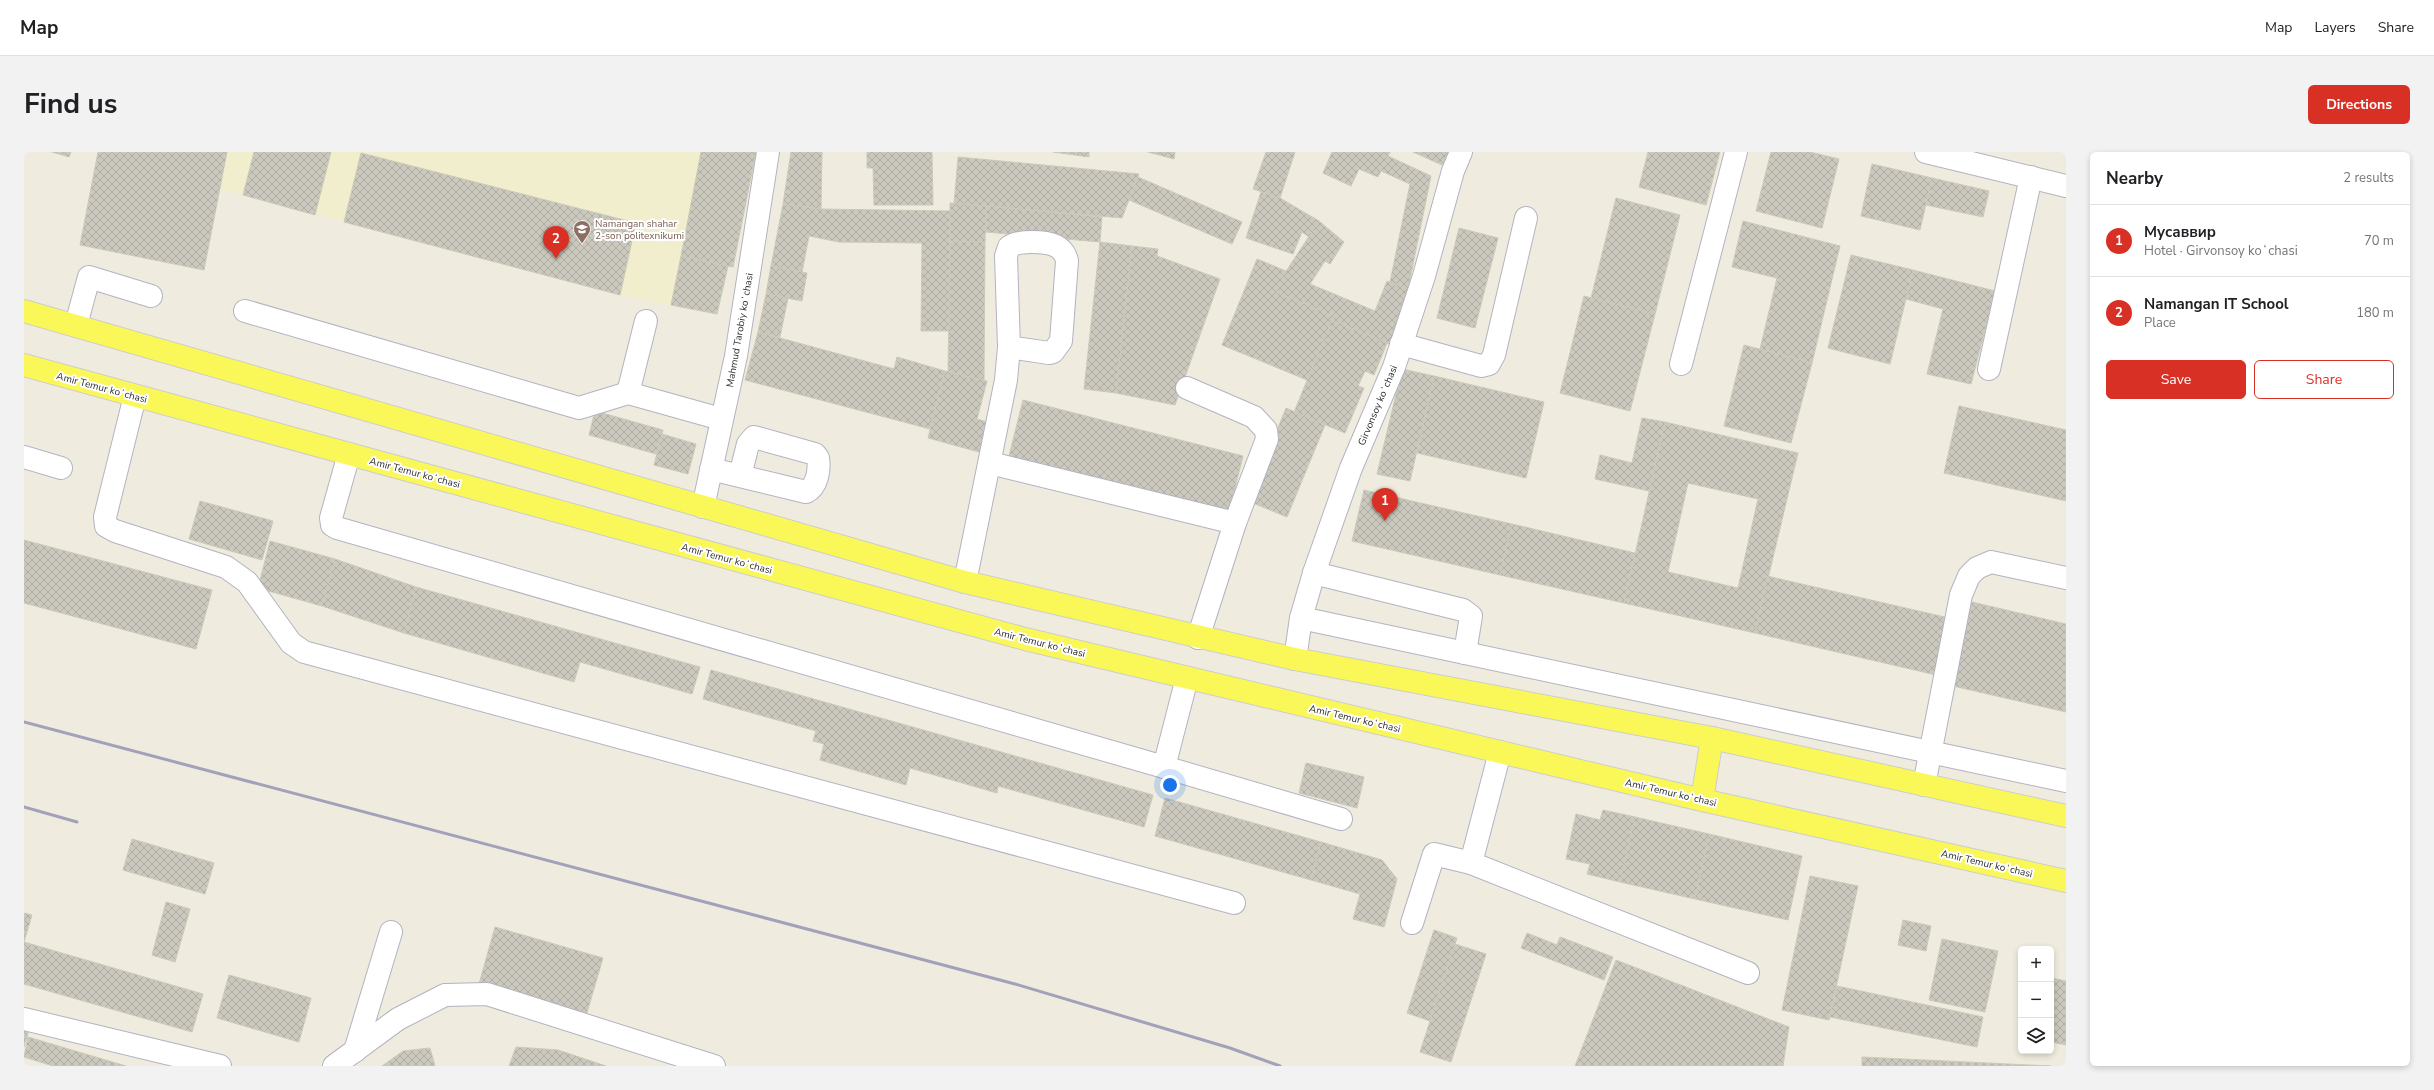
<!DOCTYPE html>
<meta charset="utf-8">
<style>
:root{--surface:#fff;--page:#f2f2f2;--text:#202124;--muted:#757577;--line:#e0e0e0;--accent:#d93025}
body{margin:0;font-family:"Nunito Sans",sans-serif;background:var(--page);color:var(--text)}
.controls{position:absolute;right:12px;bottom:12px;display:grid;overflow:hidden;border-radius:6px;box-shadow:0 2px 6px #0003}
.controls button{width:36px;height:36px;display:grid;place-items:center;padding:0;border:0;border-bottom:1px solid var(--line);background:var(--surface);color:var(--text);font:20px sans-serif}
.you{position:absolute;left:1146px;top:633px;width:14px;height:14px;margin:-10px;border:3px solid #fff;border-radius:50%;background:#1a73e8;box-shadow:0 0 0 6px #1a73e833}
.badge{display:grid;place-items:center;width:26px;height:26px;border-radius:50%;background:var(--accent);color:#fff;font-size:13px;font-weight:700}
.pin{position:absolute;translate:-50% -33px;filter:drop-shadow(0 1px 2px #0008)}
.pin::after{content:'';position:absolute;top:21px;width:14px;height:12px;background:inherit;clip-path:polygon(0 0,100% 0,50% 100%)}
.list{margin:0;padding:0;list-style:none}
h2{display:flex;justify-content:space-between;align-items:center;height:52px;margin:0;padding:0 16px;font-size:17px}
h2 small{font-size:13px;font-weight:400;color:var(--muted)}
.list li{display:grid;grid-template-columns:26px 1fr auto;gap:12px;align-items:center;box-sizing:border-box;height:72px;padding:0 16px;border-top:1px solid var(--line)}
.list b{display:block;font-size:15px;white-space:nowrap}
.list p{margin:0;font-size:13px;white-space:nowrap;color:var(--muted)}
.list em{font-size:13px;font-style:normal;color:var(--muted)}
.actions{display:flex;gap:8px;padding:12px 16px}
.actions a{flex:1;padding:9px 0;border:1px solid var(--accent);border-radius:6px;text-align:center;font-size:14px;color:var(--accent)}
.actions .main{background:var(--accent);color:#fff}
.icon{flex:none;width:22px;height:22px;fill:none;stroke:currentColor;stroke-width:2;stroke-linecap:round;stroke-linejoin:round}
.map{position:relative;flex:none;width:2042px;height:914px;overflow:hidden;border-radius:6px}
header{display:flex;align-items:center;gap:24px;box-sizing:border-box;height:56px;padding:0 20px;background:var(--surface);border-bottom:1px solid var(--line)}
header strong{font-size:19px}
nav{display:flex;gap:22px;margin-inline-start:auto;font-size:14px}
.intro{display:flex;align-items:center;justify-content:space-between;box-sizing:border-box;height:96px;padding:0 24px}
h1{margin:0;font-size:28px}
.button{padding:10px 18px;border-radius:6px;background:var(--accent);color:#fff;font-size:14px;font-weight:700}
main{display:flex;gap:24px;padding:0 24px}
aside{flex:1;background:var(--surface);border-radius:6px;box-shadow:0 2px 6px #0003}
.map>svg:first-child{display:block}
.education{fill:#f1eece}
.building{fill:url(#building-cross-hatch);stroke:#cbc9b8;fill-rule:evenodd}
.lines{fill:none;stroke-linecap:round;stroke-linejoin:round}
.minor-casing{stroke:#b3b3c1;stroke-width:24}
.major-casing{stroke:#cdcdcd;stroke-width:24}
.minor{stroke:#fff;stroke-width:22}
.major{stroke:#faf859;stroke-width:22}
.rail{stroke:#a3a1b9;stroke-width:3}
.labels{text-anchor:middle;stroke-width:4;stroke-linejoin:round;paint-order:stroke}
.education-label{font-size:10px;fill:#785e54;stroke:#fff;text-anchor:start}
.street-label{font-size:10px;fill:#2d2d2d;stroke:#fff}
</style>
<header>
<strong>Map</strong>
<nav><a>Map</a><a>Layers</a><a>Share</a></nav>
</header>
<div class="intro"><h1>Find us</h1><a class="button">Directions</a></div>
<main>
<div class="map">
<svg width="2042" height="914" viewBox="0 0 2042 914">
<defs>
<pattern id="building-cross-hatch" width="8" height="8" patternUnits="userSpaceOnUse"><rect width="8" height="8" fill="#cbc9bd"/><path d="M0 0l8 8M0 8l8-8" fill="none" stroke="#afada3"/></pattern>
</defs>
<rect width="100%" height="100%" fill="#efecdf"/>
<polygon class="education" points="203,0 732,0 693,162 596,143 196,37"/>
<g class="building">
<polygon points="28,0 47,0 45,5"/>
<polygon points="74,0 203,0 180,118 56,93"/>
<polygon points="230,0 307,0 291,63 219,43"/>
<polygon points="677,0 732,0 709,115 657,104"/>
<polygon points="767,0 798,0 797,57 759,52"/>
<polygon points="843,0 908,0 909,53 850,53 849,16 843,16"/>
<polygon points="1029,0 1065,0 1065,5"/>
<polygon points="1124,0 1151,0 1150,7"/>
<polygon points="1242,0 1271,0 1256,46 1229,37"/>
<polygon points="1308,0 1366,0 1354,25 1335,17 1327,34 1299,21"/>
<polygon points="1389,0 1424,0 1418,13"/>
<polygon points="1624,0 1696,0 1682,53 1615,35"/>
<polygon points="1747,0 1786,0 1815,7 1798,76 1732,59"/>
<polygon points="337,1 612,71 596,143 320,70"/>
<polygon points="1364,4 1407,24 1384,137 1366,130 1386,32 1357,19"/>
<polygon points="934,5 1115,22 1098,66 962,54 930,52"/>
<polygon points="1848,12 1908,26 1896,78 1837,64"/>
<polygon points="1114,25 1218,70 1208,92 1105,48"/>
<polygon points="1908,26 1965,39 1959,65 1902,53"/>
<polygon points="1237,40 1256,46 1295,69 1285,85 1278,80 1269,102 1222,86"/>
<polygon points="1592,46 1656,63 1631,162 1567,146"/>
<polygon points="926,51 962,54 961,90 926,89"/>
<polygon points="759,52 797,57 926,59 925,179 897,179 898,91 815,90 785,84 778,120 747,114"/>
<polygon points="962,54 1078,65 1076,90 962,80"/>
<polygon points="1295,69 1320,90 1306,112 1301,109 1286,132 1351,159 1363,129 1384,137 1372,195 1308,168 1310,164 1252,140 1257,127"/>
<polygon points="1719,69 1816,94 1788,211 1736,197 1753,126 1708,115"/>
<polygon points="1435,76 1474,86 1451,176 1413,166"/>
<polygon points="926,89 961,90 960,229 924,219"/>
<polygon points="1076,90 1108,94 1092,241 1060,237"/>
<polygon points="1108,94 1134,97 1133,104 1196,127 1151,253 1092,241"/>
<polygon points="1827,103 1889,118 1866,212 1804,196"/>
<polygon points="657,104 704,114 693,162 647,153"/>
<polygon points="1233,107 1262,119 1252,140 1310,164 1283,228 1198,193"/>
<polygon points="747,114 783,121 778,149 742,142"/>
<polygon points="1889,118 1971,139 1947,232 1903,222 1919,157 1882,147"/>
<polygon points="742,142 764,146 756,185 734,180"/>
<polygon points="1560,144 1631,162 1606,259 1536,241"/>
<polygon points="1308,168 1363,191 1350,223 1341,219 1334,234 1340,236 1321,281 1270,260"/>
<polygon points="734,180 870,217 873,205 921,219 906,277 721,228"/>
<polygon points="1720,193 1788,211 1767,291 1700,274"/>
<polygon points="1378,217 1410,224 1386,329 1353,322"/>
<polygon points="921,219 963,229 953,267 963,270 955,300 904,286"/>
<polygon points="1410,224 1520,250 1502,326 1393,301"/>
<polygon points="999,248 1219,304 1204,364 984,308"/>
<polygon points="1935,254 2042,278 2042,349 1920,321"/>
<polygon points="1262,256 1301,273 1263,365 1224,349"/>
<polygon points="571,259 639,278 632,302 565,283"/>
<polygon points="1618,266 1641,270 1625,339 1571,327 1576,303 1608,311"/>
<path d="M1641 270 1774 301 1731 481 1600 451ZM1664 331 1734 347 1714 436 1644 420Z"/>
<polygon points="638,282 672,292 664,322 630,313"/>
<polygon points="1340,338 1488,372 1476,423 1328,389"/>
<polygon points="176,349 249,369 238,408 165,387"/>
<polygon points="1488,372 1611,401 1600,451 1476,423"/>
<polygon points="0,388 188,438 172,497 0,451"/>
<polygon points="246,389 311,407 298,454 234,436"/>
<polygon points="311,407 392,435 380,481 298,454"/>
<polygon points="1743,424 1925,466 1912,523 1731,481"/>
<polygon points="392,435 676,515 668,542 556,510 550,530 380,481"/>
<polygon points="1948,450 2042,472 2042,560 1929,534"/>
<polygon points="687,518 1129,643 1120,675 974,634 973,641 886,616 882,633 796,608 800,592 789,589 792,579 679,547"/>
<polygon points="1282,611 1340,625 1333,656 1275,641"/>
<polygon points="1141,646 1297,690 1287,728 1131,684"/>
<polygon points="1579,658 1611,665 1596,730 1563,722 1566,712 1542,707 1552,662 1576,668"/>
<polygon points="1611,665 1685,682 1671,747 1596,730"/>
<polygon points="1685,682 1778,704 1764,768 1671,747"/>
<polygon points="108,687 190,711 181,742 99,718"/>
<polygon points="1297,690 1358,708 1373,727 1360,775 1329,767 1336,742 1287,728"/>
<polygon points="1786,724 1834,734 1805,868 1758,858"/>
<polygon points="142,750 166,757 151,810 128,803"/>
<polygon points="0,761 8,763 0,790"/>
<polygon points="1879,768 1907,774 1902,799 1874,793"/>
<polygon points="471,775 579,806 562,864 455,832"/>
<polygon points="1410,778 1433,786 1406,869 1383,861"/>
<polygon points="1503,781 1533,793 1536,785 1589,805 1580,828 1497,796"/>
<polygon points="1918,787 1974,799 1961,860 1905,848"/>
<polygon points="0,790 179,842 168,880 0,832"/>
<polygon points="1431,792 1462,802 1427,910 1396,900"/>
<polygon points="1592,808 1765,875 1759,914 1551,914"/>
<polygon points="205,823 287,846 275,890 193,866"/>
<polygon points="2027,826 2042,829 2042,893 2027,890"/>
<polygon points="1813,834 1959,865 1953,895 1806,865"/>
<polygon points="0,876 5,878 0,895"/>
<polygon points="4,885 102,914 29,914 0,905"/>
<polygon points="492,895 534,898 582,914 485,914"/>
<polygon points="406,896 411,914 358,914 379,899"/>
<polygon points="1838,905 2027,914 1838,914"/>
</g>
<g class="lines">
<defs>
<g id="minor">
<polyline points="1902,0 2042,34"/>
<polyline points="221,159 555,256 604,241 697,267"/>
<polyline points="52,173 65,125 127,144"/>
<polyline points="1377,192 1457,214 1465,212 1470,203 1502,66"/>
<polyline points="1657,212 1712,0"/>
<polyline points="1965,217 2007,25"/>
<polyline points="1163,236 1230,265 1242,278 1243,287 1211,371 1174,486"/>
<polyline points="604,241 622,169"/>
<polyline points="111,244 81,365 82,374 91,379 202,415 223,430 267,491 280,500 1210,751"/>
<polyline points="325,302 307,366 308,373 313,376 1140,615 1163,526"/>
<polyline points="0,305 37,316"/>
<polyline points="966,311 1211,371"/>
<path d="M687 317 782 340C793 335 796 318 794 306L791 302 730 285 724 292 716 324"/>
<polyline points="679,355 712,204 744,0"/>
<polyline points="1290,421 1439,458 1447,464 1441,501"/>
<path d="M941 430 982 228 985 195 982 104 985 95C994 88 1022 89 1032 94 1038 97 1042 103 1043 109L1037 189 1029 200 1025 201 985 195"/>
<polyline points="1277,466 2042,629"/>
<polyline points="1271,507 1277,466 1290,421 1327,316 1370,215 1400,124 1429,19 1437,0"/>
<polyline points="1140,615 1317,667"/>
<polyline points="1900,633 1937,443 1945,424 1953,416 1967,410 2042,426"/>
<polyline points="1447,711 1724,821"/>
<polyline points="1388,771 1410,702 1447,711 1476,600"/>
<polyline points="0,867 196,914"/>
<polyline points="331,899 367,780"/>
<polyline points="310,914 374,867 421,843 463,842 690,914"/>
</g>
<g id="major">
<polyline points="0,159 941,430 1271,507 1688,586 2042,664"/>
<polyline points="0,213 1001,487 1678,648 2042,729"/>
<polyline points="1678,648 1688,586"/>
</g>
</defs>
<use href="#minor" class="minor-casing"/>
<use href="#major" class="major-casing"/>
<use href="#minor" class="minor"/>
<use href="#major" class="major"/>
<g class="rail">
<polyline points="0,570 991,832 1206,896 1256,914"/>
<polyline points="0,655 53,670"/>
</g>
</g>
<defs>
<symbol id="school-pin" viewBox="-11 -11 22 30"><path d="M0 17L-7.5 6A9.5 9.5 0 1 1 7.5 6Z" fill="#8d6e63" stroke="#fff"/><path d="M0-5L7-2L0 1L-7-2ZM-4 1L0 2.5L4 1V4Q0 6-4 4Z" fill="#fff"/></symbol>
</defs>
<g fill-rule="evenodd">
<use href="#school-pin" x="548" y="67" width="20" height="27"/>
</g>
<g class="labels">
<g class="education-label">
<text x="571" y="75">Namangan shahar<tspan x="571" dy="12">2-son politexnikumi</tspan></text>
</g>
<g class="street-label">
<text transform="translate(715 178) rotate(-80)" y="4">Mahmud Tarobiy koʻchasi</text>
<text transform="translate(78 235) rotate(15)" y="4">Amir Temur koʻchasi</text>
<text transform="translate(1353 253) rotate(-67)" y="4">Girvonsoy koʻchasi</text>
<text transform="translate(391 320) rotate(15)" y="4">Amir Temur koʻchasi</text>
<text transform="translate(703 406) rotate(15)" y="4">Amir Temur koʻchasi</text>
<text transform="translate(1016 490) rotate(14)" y="4">Amir Temur koʻchasi</text>
<text transform="translate(1331 566) rotate(13)" y="4">Amir Temur koʻchasi</text>
<text transform="translate(1647 640) rotate(13)" y="4">Amir Temur koʻchasi</text>
<text transform="translate(1963 711) rotate(13)" y="4">Amir Temur koʻchasi</text>
</g>
</g>
</svg>
<div class="controls">
<button>+</button>
<button>−</button>
<button><svg class="icon" aria-label="layers" viewBox="0 0 24 24"><path d="M12 4l9 5-9 5-9-5zM3 14l9 5 9-5"/></svg></button>
</div>
<div class="you"></div>
<div class="pin badge" style="left:1361px;top:369px">1</div>
<div class="pin badge" style="left:532px;top:107px">2</div>
</div>
<aside>
<h2>Nearby<small>2 results</small></h2>
<ul class="list">
<li><span class="badge">1</span><div><b>Мусаввир</b><p>Hotel · Girvonsoy koʻchasi</p></div><em>70 m</em></li>
<li><span class="badge">2</span><div><b>Namangan IT School</b><p>Place</p></div><em>180 m</em></li>
</ul>
<div class="actions"><a class="main">Save</a><a>Share</a></div>
</aside>
</main>
